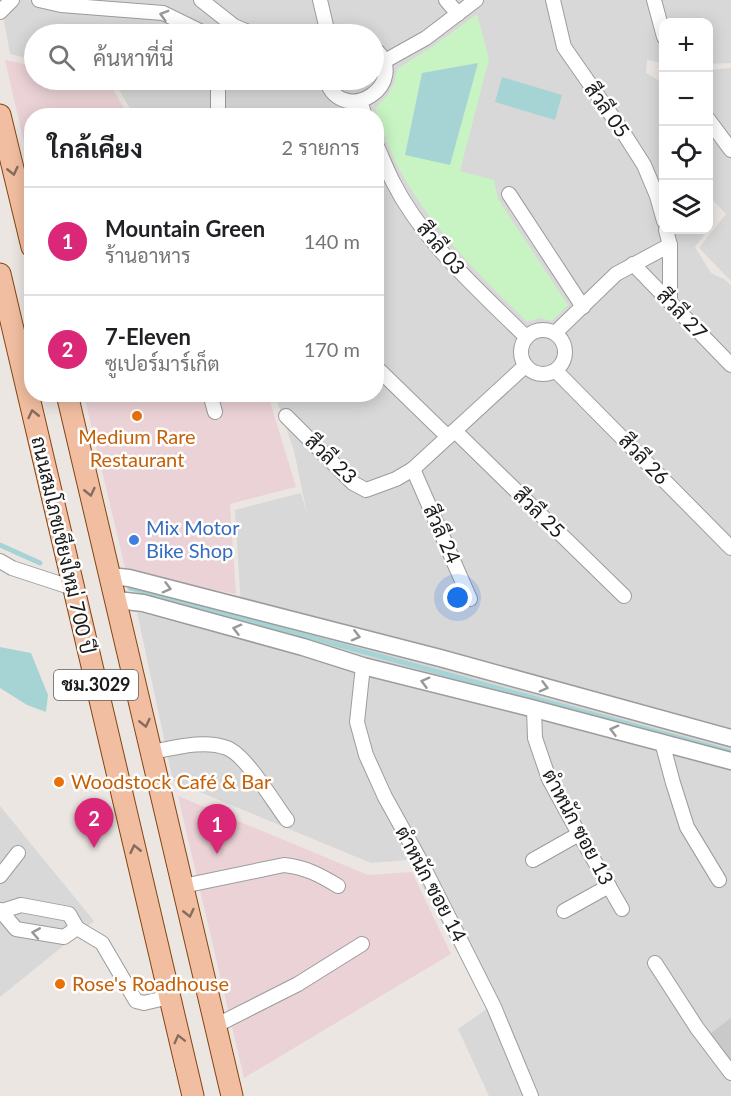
<!DOCTYPE html>
<html lang="th">
<meta charset="utf-8">
<style>
:root{--surface:#fff;--page:#f6f6f6;--text:#202124;--muted:#757577;--line:#e0e0e0;--accent:#db2777}
body{margin:0;font-family:Lato,Sarabun,sans-serif;background:var(--page);color:var(--text)}
.controls{position:absolute;right:18px;top:18px;display:grid;overflow:hidden;border-radius:12px;box-shadow:0 3px 15px #0003}
.controls button{width:54px;height:54px;display:grid;place-items:center;padding:0;border:0;border-bottom:2px solid var(--line);background:var(--surface);color:var(--text);font:30px sans-serif}
.you{position:absolute;left:458px;top:598px;width:21px;height:21px;margin:-15px;border:4px solid #fff;border-radius:50%;background:#1a73e8;box-shadow:0 0 0 9px #1a73e833}
.badge{display:grid;place-items:center;width:39px;height:39px;border-radius:50%;background:var(--accent);color:#fff;font-size:20px;font-weight:700}
.pin{position:absolute;translate:-50% -50px;filter:drop-shadow(0 2px 3px #0008)}
.pin::after{content:'';position:absolute;top:32px;width:21px;height:18px;background:inherit;clip-path:polygon(0 0,100% 0,50% 100%)}
.list{margin:0;padding:0;list-style:none}
h2{display:flex;justify-content:space-between;align-items:center;height:78px;margin:0;padding:0 24px;font-size:26px}
h2 small{font-size:20px;font-weight:400;color:var(--muted)}
.list li{display:grid;grid-template-columns:39px 1fr auto;gap:18px;align-items:center;box-sizing:border-box;height:108px;padding:0 24px;border-top:2px solid var(--line)}
.list b{display:block;font-size:22px;white-space:nowrap}
.list p{margin:0;font-size:20px;white-space:nowrap;color:var(--muted)}
.list em{font-size:20px;font-style:normal;color:var(--muted)}
.icon{flex:none;width:33px;height:33px;fill:none;stroke:currentColor;stroke-width:2;stroke-linecap:round;stroke-linejoin:round}
.map{position:relative;flex:none;width:731px;height:1096px;overflow:hidden}
.search{position:absolute;background:var(--surface);box-shadow:0 3px 15px #0003;left:24px;top:24px;width:360px;height:66px;display:flex;align-items:center;gap:15px;box-sizing:border-box;padding:0 21px;border-radius:33px;color:var(--muted);font-size:22px}
.panel{position:absolute;background:var(--surface);box-shadow:0 3px 15px #0003;left:24px;top:108px;width:360px;height:294px;border-radius:24px}
.map>svg:first-child{display:block}
.residential{fill:#d9d8d9}
.commercial{fill:#ebd2d6}
.religious{fill:#c9c9c9}
.park{fill:#c8f3c2}
.water{fill:#a6d4d5}
.lines{fill:none;stroke-linecap:round;stroke-linejoin:round}
.stream{stroke:#a6d4d5;stroke-width:5}
.minor-casing{stroke:#9c9c9c;stroke-width:16}
.tertiary-casing{stroke:#9c9c9c;stroke-width:19}
.primary-casing{stroke:#84450f;stroke-width:23}
.minor{stroke:#fff;stroke-width:14}
.tertiary{stroke:#fff;stroke-width:16}
.primary{stroke:#f1bea1;stroke-width:21}
.oneway{stroke:#989898}
.oneway2{stroke:#866c5e}
.food-dot{fill:#e8710a;stroke:#fff;stroke-width:2}
.shop-dot{fill:#3f7fe0;stroke:#fff;stroke-width:2}
.labels{text-anchor:middle;stroke-width:5;stroke-linejoin:round;paint-order:stroke}
.shield{fill:#fff;stroke:#5f5f5f;stroke-width:1.5}
.shield-label{font-size:18px;font-weight:bold;fill:#1b1b1b}
.street-label{font-size:20px;fill:#1b1b1b;stroke:#fff}
.food-label{font-size:20px;fill:#c56008;stroke:#fff;text-anchor:start}
.shop-label{font-size:20px;fill:#366cbe;stroke:#fff;text-anchor:start}
</style>
<div class="map">
<svg width="731" height="1096" viewBox="0 0 731 1096">
<rect width="100%" height="100%" fill="#ece6e2"/>
<g class="residential">
<polygon points="0,0 731,0 731,63 709,64 708,22 664,22 663,63 647,60 646,73 658,80 663,92 663,134 658,142 663,150 664,230 708,230 695,247 711,273 724,279 731,285 731,1096 489,1096 458,1029 487,1009 409,860 371,863 173,781 137,612 243,640 235,510 301,493 307,514 294,451 275,395 376,394 376,116 134,115 113,80 374,80 374,34 34,34 34,60 10,54"/>
<polygon points="731,68 731,281 699,248 726,214 709,196 709,70"/>
<polygon points="0,806 94,921 0,997"/>
</g>
<g class="commercial">
<polygon points="5,60 34,66 34,80 108,81 128,115 32,116 31,173"/>
<polygon points="84,395 268,395 296,487 230,504 236,594 126,572"/>
<polygon points="178,796 368,875 412,872 451,954 244,1078"/>
</g>
<polygon class="religious" points="731,1018 731,1073 704,1038"/>
<path class="park" d="M477 14 489 59 460 171 494 180 498 199 568 305 552 321 539 318 527 322C482 278 437 234 405 179 392 158 383 132 375 108 389 96 395 87 397 69L432 47Z"/>
<g class="water">
<polygon points="478,63 450,165 405,155 422,73"/>
<polygon points="502,77 562,95 555,120 495,102"/>
<polygon points="0,647 31,653 48,695 46,712 27,705 0,688"/>
</g>
<g class="lines">
<g class="stream">
<polyline points="0,545 40,563"/>
<polyline points="130,588 731,752"/>
</g>
<defs>
<g id="minor">
<polyline points="39,0 61,5 163,13 206,34"/>
<polyline points="201,0 234,26 253,34"/>
<polyline points="320,0 328,34"/>
<polyline points="446,0 458,14"/>
<polyline points="553,0 564,47 621,129 644,165 657,196 664,221"/>
<polyline points="654,0 664,37"/>
<polyline points="0,12 12,0"/>
<polyline points="383,62 426,38 476,0"/>
<polyline points="218,80 218,116"/>
<path d="M326 80C343 129 413 83 374 48"/>
<polyline points="360,101 365,116"/>
<polyline points="708,119 731,150"/>
<path d="M376 144C382 157 387 170 393 182 424 243 479 290 526 337"/>
<polyline points="509,194 583,307"/>
<polyline points="666,230 670,245 670,302"/>
<polyline points="633,264 731,365"/>
<circle cx="543" cy="352" r="22"/>
<polyline points="555,333 616,274 670,245"/>
<polyline points="376,367 448,437"/>
<polyline points="556,371 731,548"/>
<polyline points="210,394 215,412"/>
<polyline points="286,416 353,483 366,490 396,479 413,469 525,366"/>
<polyline points="455,431 624,596"/>
<polyline points="413,469 470,599"/>
<polyline points="0,561 12,568 73,588"/>
<polyline points="363,666 357,722 366,755 385,797 421,862 494,1007 531,1096"/>
<polyline points="534,709 535,738 549,779 579,834 622,909"/>
<polyline points="662,742 673,783 687,827 719,880"/>
<path d="M152 752C174 748 204 739 227 748 246 755 274 803 287 820"/>
<polyline points="533,860 579,834"/>
<polyline points="0,876 18,853"/>
<path d="M183 886 284 865C305 867 320 875 338 886"/>
<polyline points="0,910 16,929 64,937 77,928"/>
<polyline points="2,911 21,905 69,914 77,928"/>
<polyline points="564,911 609,886"/>
<polyline points="77,928 102,943 136,1001 144,1003 169,997"/>
<polyline points="655,963 697,1028 731,1073"/>
<polyline points="215,1026 298,984 362,944"/>
</g>
<g id="tertiary">
<polyline points="110,576 129,578 440,658 731,738"/>
<polyline points="117,600 143,603 303,647 363,666 531,708 731,761"/>
</g>
<g id="primary">
<polyline points="0,115 32,247"/>
<polyline points="0,274 193,1096"/>
<polyline points="67,394 232,1096"/>
</g>
</defs>
<use href="#minor" class="minor-casing"/>
<use href="#tertiary" class="tertiary-casing"/>
<use href="#primary" class="primary-casing"/>
<use href="#minor" class="minor"/>
<use href="#tertiary" class="tertiary"/>
<use href="#primary" class="primary"/>
</g>
<defs><path id="oneway-chevron" d="M-2-3.5L2.5 0L-2 3.5" fill="none" stroke-width="1.6" stroke-linecap="round" stroke-linejoin="round" transform="scale(1.5)"/></defs>
<g class="oneway">
<use href="#oneway-chevron" transform="translate(164 15) rotate(-164)"/>
<use href="#oneway-chevron" transform="translate(167 588) rotate(15)"/>
<use href="#oneway-chevron" transform="translate(237 629) rotate(-165)"/>
<use href="#oneway-chevron" transform="translate(356 636) rotate(14)"/>
<use href="#oneway-chevron" transform="translate(425 682) rotate(-165)"/>
<use href="#oneway-chevron" transform="translate(544 687) rotate(15)"/>
<use href="#oneway-chevron" transform="translate(614 730) rotate(-165)"/>
<use href="#oneway-chevron" transform="translate(36 933) rotate(-170)"/>
</g>
<g class="oneway2">
<use href="#oneway-chevron" transform="translate(13 171) rotate(77)"/>
<use href="#oneway-chevron" transform="translate(33 414) rotate(-103)"/>
<use href="#oneway-chevron" transform="translate(90 492) rotate(77)"/>
<use href="#oneway-chevron" transform="translate(145 723) rotate(77)"/>
<use href="#oneway-chevron" transform="translate(135 849) rotate(-103)"/>
<use href="#oneway-chevron" transform="translate(189 913) rotate(77)"/>
<use href="#oneway-chevron" transform="translate(179 1039) rotate(-104)"/>
</g>
<g class="food-dot">
<circle cx="137" cy="416" r="6"/>
<circle cx="59" cy="782" r="6"/>
<circle cx="60" cy="984" r="6"/>
</g>
<circle class="shop-dot" cx="134" cy="540" r="6"/>
<g class="labels">
<rect class="shield" x="54" y="670" width="84" height="30" rx="4.5"/>
<g class="shield-label">
<text x="96" y="691">ชม.3029</text>
</g>
<g class="street-label">
<text transform="translate(607 110) rotate(55)" y="7">สีวลี 05</text>
<text transform="translate(441 248) rotate(50)" y="7">สีวลี 03</text>
<text transform="translate(682 314) rotate(46)" y="7">สีวลี 27</text>
<text transform="translate(331 459) rotate(43)" y="7">สีวลี 23</text>
<text transform="translate(644 459) rotate(46)" y="7">สีวลี 26</text>
<text transform="translate(539 513) rotate(44)" y="7">สีวลี 25</text>
<text transform="translate(442 534) rotate(66)" y="7">สีวลี 24</text>
<text transform="translate(63 545) rotate(77)" y="7">ถนนสมโภชเชียงใหม่ 700 ปี</text>
<text transform="translate(578 827) rotate(62)" y="7">ตำหนัก ซอย 13</text>
<text transform="translate(431 884) rotate(62)" y="7">ตำหนัก ซอย 14</text>
</g>
<g class="food-label">
<text x="137" y="444" text-anchor="middle">Medium Rare<tspan x="137" dy="23">Restaurant</tspan></text>
<text x="71" y="789">Woodstock Café &amp; Bar</text>
<text x="72" y="991">Rose's Roadhouse</text>
</g>
<g class="shop-label">
<text x="146" y="535">Mix Motor<tspan x="146" dy="23">Bike Shop</tspan></text>
</g>
</g>
</svg>
<div class="controls">
<button>+</button>
<button>−</button>
<button><svg class="icon" aria-label="locate" viewBox="0 0 24 24"><circle cx="12" cy="12" r="6"/><path d="M12 2v4M12 18v4M2 12h4M18 12h4"/></svg></button>
<button><svg class="icon" aria-label="layers" viewBox="0 0 24 24"><path d="M12 4l9 5-9 5-9-5zM3 14l9 5 9-5"/></svg></button>
</div>
<div class="you"></div>
<div class="pin badge" style="left:217px;top:854px">1</div>
<div class="pin badge" style="left:94px;top:848px">2</div>
<div class="search"><svg class="icon" aria-label="search" viewBox="0 0 24 24"><circle cx="10" cy="10" r="6"/><path d="M15 15l6 6"/></svg>ค้นหาที่นี่</div>
<section class="panel">
<h2>ใกล้เคียง<small>2 รายการ</small></h2>
<ul class="list">
<li><span class="badge">1</span><div><b>Mountain Green</b><p>ร้านอาหาร</p></div><em>140 m</em></li>
<li><span class="badge">2</span><div><b>7-Eleven</b><p>ซูเปอร์มาร์เก็ต</p></div><em>170 m</em></li>
</ul>
</section>
</div>
